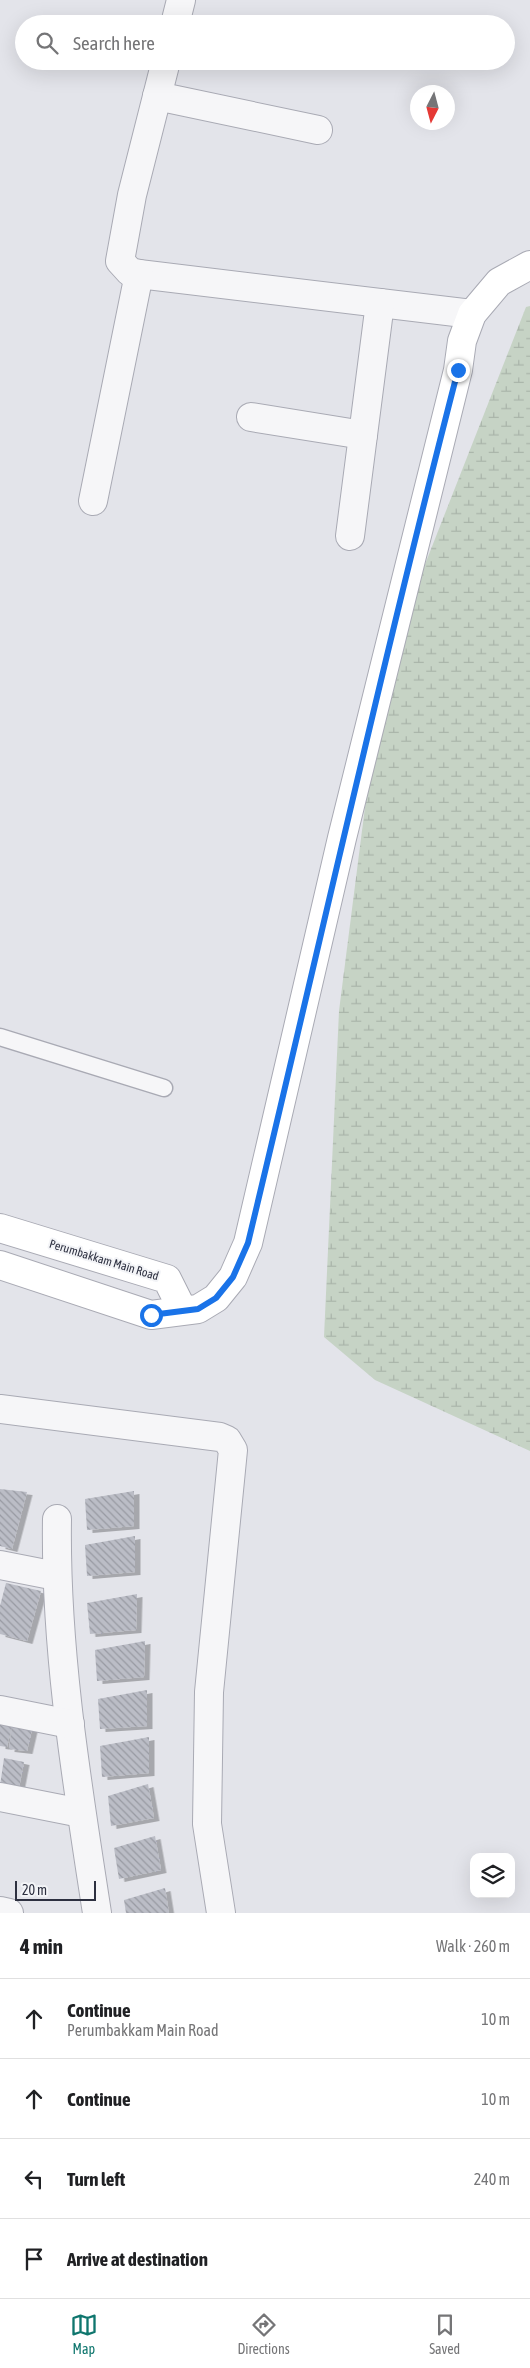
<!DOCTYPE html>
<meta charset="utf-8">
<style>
:root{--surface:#fff;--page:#f6f6f6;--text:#202124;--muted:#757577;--line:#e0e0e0;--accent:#0f766e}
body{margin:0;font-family:"Asap Condensed",sans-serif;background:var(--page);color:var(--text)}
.controls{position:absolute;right:15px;bottom:15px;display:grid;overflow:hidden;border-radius:10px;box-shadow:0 5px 20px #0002}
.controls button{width:45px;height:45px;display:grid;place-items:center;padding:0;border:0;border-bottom:1px solid var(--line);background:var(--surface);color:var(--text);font:25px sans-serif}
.compass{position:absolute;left:410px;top:85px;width:45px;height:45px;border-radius:50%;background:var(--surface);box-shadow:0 5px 20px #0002;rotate:186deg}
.scale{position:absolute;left:15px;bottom:12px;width:81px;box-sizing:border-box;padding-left:5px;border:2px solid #2d3040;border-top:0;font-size:14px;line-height:18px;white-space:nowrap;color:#2d3040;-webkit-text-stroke:4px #f3f4f7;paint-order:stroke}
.stop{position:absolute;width:15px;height:15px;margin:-11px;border:4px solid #1a73e8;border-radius:50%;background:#fff}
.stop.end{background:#1a73e8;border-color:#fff;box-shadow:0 1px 5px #0008}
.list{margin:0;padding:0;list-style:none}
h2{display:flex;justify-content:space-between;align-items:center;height:65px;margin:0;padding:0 20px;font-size:21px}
h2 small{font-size:16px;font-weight:400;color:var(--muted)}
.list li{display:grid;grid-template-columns:32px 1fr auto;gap:15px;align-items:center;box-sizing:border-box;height:80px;padding:0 20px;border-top:1px solid var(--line)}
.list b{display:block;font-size:19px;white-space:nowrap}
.list p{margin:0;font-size:16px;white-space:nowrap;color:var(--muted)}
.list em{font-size:16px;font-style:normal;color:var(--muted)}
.icon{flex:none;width:28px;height:28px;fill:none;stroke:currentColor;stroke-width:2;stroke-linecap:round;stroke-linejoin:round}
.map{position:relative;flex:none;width:530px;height:1913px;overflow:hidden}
.search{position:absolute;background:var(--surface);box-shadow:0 5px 20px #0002;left:15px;right:15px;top:15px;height:55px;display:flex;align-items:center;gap:12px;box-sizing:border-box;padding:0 18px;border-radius:28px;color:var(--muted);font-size:19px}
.sheet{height:385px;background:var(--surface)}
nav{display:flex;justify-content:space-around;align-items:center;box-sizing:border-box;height:70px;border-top:1px solid var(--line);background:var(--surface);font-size:14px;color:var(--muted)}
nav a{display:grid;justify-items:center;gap:2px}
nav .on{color:var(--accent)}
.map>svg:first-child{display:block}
.wetland{fill:url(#wetland-marsh)}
.building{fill:url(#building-back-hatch);filter:url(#shadow)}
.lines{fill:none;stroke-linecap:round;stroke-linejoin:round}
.lane-casing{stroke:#a9aab4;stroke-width:19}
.street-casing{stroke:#a9aab4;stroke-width:30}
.secondary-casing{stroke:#a9aab4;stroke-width:30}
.lane{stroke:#f6f6f8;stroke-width:16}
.street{stroke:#f6f6f8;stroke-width:28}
.secondary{stroke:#fff;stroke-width:28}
.route{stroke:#1a73e8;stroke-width:6}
.labels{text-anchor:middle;stroke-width:4;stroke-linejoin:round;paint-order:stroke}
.street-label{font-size:12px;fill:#2d3040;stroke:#f3f4f7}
</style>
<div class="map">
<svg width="530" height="1913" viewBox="0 0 530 1913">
<defs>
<pattern id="wetland-marsh" width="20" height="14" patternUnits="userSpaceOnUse" patternTransform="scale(1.25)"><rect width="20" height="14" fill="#c6d3c5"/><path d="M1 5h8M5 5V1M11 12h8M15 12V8" fill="none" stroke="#aab5aa"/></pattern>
<pattern id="building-back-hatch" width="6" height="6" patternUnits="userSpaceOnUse" patternTransform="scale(1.25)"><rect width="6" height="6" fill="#bbbdc6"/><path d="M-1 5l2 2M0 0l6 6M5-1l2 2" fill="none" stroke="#989aa2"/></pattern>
<filter id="shadow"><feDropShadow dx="5.5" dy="3" stdDeviation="0" flood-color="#0004"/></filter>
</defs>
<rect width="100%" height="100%" fill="#e3e4ea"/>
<polygon class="wetland" points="530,306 530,1451 375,1380 324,1337 339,1011 382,674 526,307"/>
<g class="building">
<polygon points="0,1489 27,1492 12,1549 0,1546"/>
<polygon points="134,1491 134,1526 87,1530 85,1499"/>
<polygon points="135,1536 135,1572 87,1576 85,1545"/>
<polygon points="6,1583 41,1591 27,1641 0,1634 0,1606"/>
<polygon points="137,1594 136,1630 90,1634 87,1603"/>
<polygon points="145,1641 144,1677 97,1681 95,1650"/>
<polygon points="147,1690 147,1726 100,1729 98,1699"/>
<polygon points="0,1718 33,1725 27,1751 9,1749 12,1726 7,1747 0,1746"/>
<polygon points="149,1737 149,1773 102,1777 100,1746"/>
<polygon points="4,1758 24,1762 19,1788 0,1786"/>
<polygon points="148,1784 154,1818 111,1826 108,1796"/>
<polygon points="155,1836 161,1870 119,1879 114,1848"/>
<polygon points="165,1888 169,1913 126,1913 124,1900"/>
</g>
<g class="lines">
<defs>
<polyline id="lane" points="0,1037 164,1088"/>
<g id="street">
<polyline points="175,24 181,0"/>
<polyline points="157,96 318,130"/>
<polyline points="139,274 472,314"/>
<polyline points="251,417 363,435"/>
<polyline points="93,501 139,274 130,272 120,261 132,195 166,61"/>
<polyline points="350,536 380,303"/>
<polyline points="0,1409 220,1437 227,1440 233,1450 209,1692 207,1824 221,1913"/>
<path d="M57 1519C55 1651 77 1783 97 1913"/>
<polyline points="0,1565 56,1576"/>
<polyline points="0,1710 70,1724"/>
<polyline points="0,1797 81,1813"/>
<polyline points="0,1911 9,1913"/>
</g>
<g id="secondary">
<polyline points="0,1228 167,1279 182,1309"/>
<polyline points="0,1265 151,1315 198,1309 216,1298 233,1277 248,1243 342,838 458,370 462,341 472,314 499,282 530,265"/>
</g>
</defs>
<use href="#lane" class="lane-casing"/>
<use href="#street" class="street-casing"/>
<use href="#secondary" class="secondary-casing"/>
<use href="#lane" class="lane"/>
<use href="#street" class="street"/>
<use href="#secondary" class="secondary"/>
</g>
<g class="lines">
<path class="route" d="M151 1315 198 1309 216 1298 233 1277 248 1243C318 952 383 660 458 370"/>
</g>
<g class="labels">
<g class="street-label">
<text transform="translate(104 1260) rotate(17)" y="4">Perumbakkam Main Road</text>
</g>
</g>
</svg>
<div class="controls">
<button><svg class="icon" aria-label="layers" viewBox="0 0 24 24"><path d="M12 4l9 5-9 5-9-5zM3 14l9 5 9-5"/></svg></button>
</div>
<svg class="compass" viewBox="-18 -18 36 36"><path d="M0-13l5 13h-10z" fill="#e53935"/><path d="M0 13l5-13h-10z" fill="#757577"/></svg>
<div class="scale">20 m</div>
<div class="stop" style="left:151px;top:1315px"></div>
<div class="stop end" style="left:458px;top:370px"></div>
<div class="search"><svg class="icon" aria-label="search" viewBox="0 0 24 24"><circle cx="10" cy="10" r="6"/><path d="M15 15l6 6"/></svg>Search here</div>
</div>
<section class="sheet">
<h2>4 min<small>Walk · 260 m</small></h2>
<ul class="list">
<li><svg class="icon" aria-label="ahead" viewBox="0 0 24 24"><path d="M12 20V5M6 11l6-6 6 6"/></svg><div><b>Continue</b><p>Perumbakkam Main Road</p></div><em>10 m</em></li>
<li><svg class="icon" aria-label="ahead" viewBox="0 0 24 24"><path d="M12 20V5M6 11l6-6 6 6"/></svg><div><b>Continue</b></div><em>10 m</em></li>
<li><svg class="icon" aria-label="left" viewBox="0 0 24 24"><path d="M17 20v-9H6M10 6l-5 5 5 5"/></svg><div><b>Turn left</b></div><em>240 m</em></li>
<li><svg class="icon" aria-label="arrive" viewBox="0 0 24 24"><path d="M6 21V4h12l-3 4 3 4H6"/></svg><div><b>Arrive at destination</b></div></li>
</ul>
</section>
<nav>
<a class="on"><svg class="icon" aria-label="map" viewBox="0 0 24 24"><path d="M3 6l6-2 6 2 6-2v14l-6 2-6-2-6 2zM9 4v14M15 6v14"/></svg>Map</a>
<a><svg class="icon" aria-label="directions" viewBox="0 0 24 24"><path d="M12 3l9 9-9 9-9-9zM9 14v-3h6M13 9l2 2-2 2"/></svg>Directions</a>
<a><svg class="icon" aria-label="saved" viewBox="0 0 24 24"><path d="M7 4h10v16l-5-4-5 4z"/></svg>Saved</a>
</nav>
